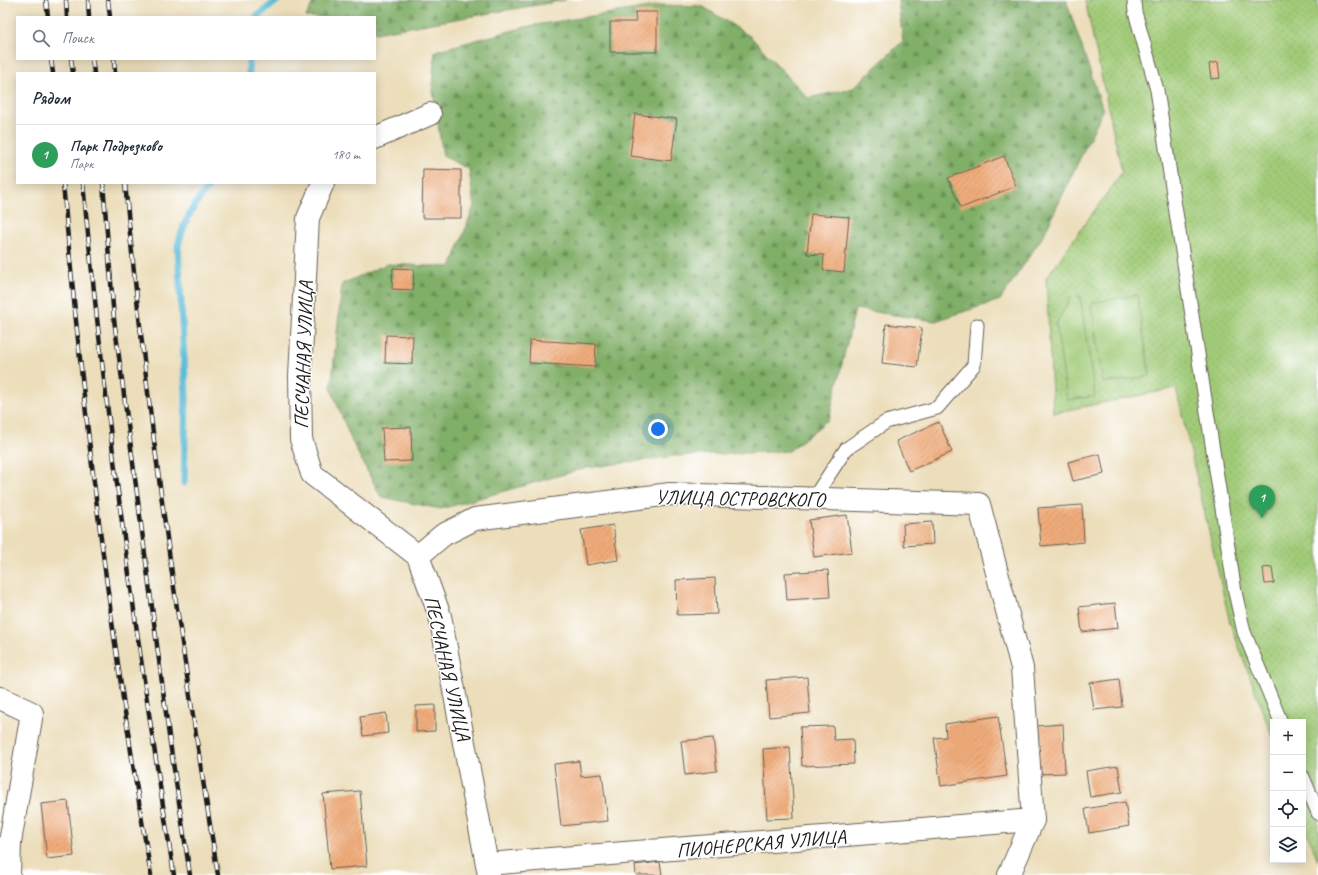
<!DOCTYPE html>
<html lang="ru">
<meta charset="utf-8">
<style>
:root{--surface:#fff;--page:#f6f6f7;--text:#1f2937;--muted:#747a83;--line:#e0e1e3;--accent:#111827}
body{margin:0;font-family:Caveat,sans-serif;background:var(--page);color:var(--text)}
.controls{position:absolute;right:12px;bottom:12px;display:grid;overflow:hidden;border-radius:0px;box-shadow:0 2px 10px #0003}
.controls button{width:36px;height:36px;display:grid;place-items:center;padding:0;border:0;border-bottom:1px solid var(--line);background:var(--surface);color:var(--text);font:20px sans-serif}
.you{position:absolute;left:658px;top:429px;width:14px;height:14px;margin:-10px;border:3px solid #fff;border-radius:50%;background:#1a73e8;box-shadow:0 0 0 6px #1a73e833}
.badge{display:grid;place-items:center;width:26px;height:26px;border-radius:50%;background:var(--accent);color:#fff;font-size:13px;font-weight:700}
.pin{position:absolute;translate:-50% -33px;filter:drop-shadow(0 1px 2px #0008)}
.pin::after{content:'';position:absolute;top:21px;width:14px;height:12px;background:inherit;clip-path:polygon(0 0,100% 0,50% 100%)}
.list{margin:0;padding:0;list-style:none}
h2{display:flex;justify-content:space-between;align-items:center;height:52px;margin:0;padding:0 16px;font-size:17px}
h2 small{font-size:13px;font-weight:400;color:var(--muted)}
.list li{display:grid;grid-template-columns:26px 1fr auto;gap:12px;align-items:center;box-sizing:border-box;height:60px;padding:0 16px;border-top:1px solid var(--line)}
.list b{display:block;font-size:15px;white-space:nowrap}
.list p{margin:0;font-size:13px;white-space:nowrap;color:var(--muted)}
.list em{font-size:13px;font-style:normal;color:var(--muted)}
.icon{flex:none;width:22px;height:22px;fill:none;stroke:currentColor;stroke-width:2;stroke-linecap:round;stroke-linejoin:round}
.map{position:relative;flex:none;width:1318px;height:875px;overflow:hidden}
.search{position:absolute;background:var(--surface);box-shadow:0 2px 10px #0003;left:16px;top:16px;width:360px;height:44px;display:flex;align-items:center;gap:10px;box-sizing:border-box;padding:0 14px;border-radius:0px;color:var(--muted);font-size:15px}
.panel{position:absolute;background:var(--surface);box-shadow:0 2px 10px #0003;left:16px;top:72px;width:360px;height:112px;border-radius:0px}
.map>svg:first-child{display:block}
.forest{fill:url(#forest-firs);stroke:#4e6642}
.park{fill:url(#park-dots);stroke:#5e744a}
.pitch{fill:#a1cb78;stroke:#5e744a}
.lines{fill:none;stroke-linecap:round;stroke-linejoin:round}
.stream{stroke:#5bbcd9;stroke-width:7}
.building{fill:url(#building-hatch)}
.service-casing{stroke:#656054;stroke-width:15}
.minor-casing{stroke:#656054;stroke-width:24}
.service{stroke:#fff;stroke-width:13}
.minor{stroke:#fff;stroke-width:22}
.rail-casing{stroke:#1c1c1c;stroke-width:4.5}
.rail{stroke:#fff;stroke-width:3;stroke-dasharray:9;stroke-linecap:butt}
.labels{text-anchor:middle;stroke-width:3;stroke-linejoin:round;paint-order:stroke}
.street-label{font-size:20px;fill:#1c1c1c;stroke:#fff}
</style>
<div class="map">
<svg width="1318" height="875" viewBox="0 0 1318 875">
<defs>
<pattern id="forest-firs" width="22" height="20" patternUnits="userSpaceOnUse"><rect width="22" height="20" fill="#80af68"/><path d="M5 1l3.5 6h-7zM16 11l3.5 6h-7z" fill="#688e55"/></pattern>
<pattern id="park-dots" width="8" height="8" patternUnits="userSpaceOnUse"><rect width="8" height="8" fill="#a1cb78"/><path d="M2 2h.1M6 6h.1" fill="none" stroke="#8aae67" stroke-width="1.8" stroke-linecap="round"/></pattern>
<pattern id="building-hatch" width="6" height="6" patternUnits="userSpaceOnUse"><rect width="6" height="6" fill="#f0ac7a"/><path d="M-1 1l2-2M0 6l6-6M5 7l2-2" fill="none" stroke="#cd9369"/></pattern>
</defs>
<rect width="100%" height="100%" fill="#fff"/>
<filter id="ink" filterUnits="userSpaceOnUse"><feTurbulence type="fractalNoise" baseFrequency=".025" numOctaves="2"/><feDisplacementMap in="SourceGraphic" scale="8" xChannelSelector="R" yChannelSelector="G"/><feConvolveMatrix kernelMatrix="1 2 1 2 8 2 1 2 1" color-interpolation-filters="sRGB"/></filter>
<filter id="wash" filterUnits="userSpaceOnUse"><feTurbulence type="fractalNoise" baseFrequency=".012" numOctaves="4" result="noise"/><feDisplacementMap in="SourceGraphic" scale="16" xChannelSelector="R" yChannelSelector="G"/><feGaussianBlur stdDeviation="0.9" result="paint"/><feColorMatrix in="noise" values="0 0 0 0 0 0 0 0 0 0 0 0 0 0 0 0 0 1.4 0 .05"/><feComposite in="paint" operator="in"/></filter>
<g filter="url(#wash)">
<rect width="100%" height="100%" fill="#ecdebb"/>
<g class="forest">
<polygon points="314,0 566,0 375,33 375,17 306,17"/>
<polygon points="898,0 1066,0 1103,110 1043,236 1000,300 935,321 855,309 829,419 789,451 674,456 586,468 441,509 381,497 352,442 331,389 342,284 387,264 451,267 474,206 469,169 443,156 432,85 435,51 529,26 662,5 702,6 751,37 808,98 853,88 903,41"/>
</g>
<polygon class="park" points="1085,0 1318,0 1318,861 1303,821 1303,722 1273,722 1273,739 1230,623 1176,388 1053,413 1046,278 1122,172"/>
<g class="pitch">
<polygon points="1137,295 1150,376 1103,383 1091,303"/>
<polygon points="1080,296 1095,396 1067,400 1056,324 1071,297"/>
</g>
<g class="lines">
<g class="stream">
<polyline points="256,17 278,0"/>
<polyline points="249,73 249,59"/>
<path d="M184 483 186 397 178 246C185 217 193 206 211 183"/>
</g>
</g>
<g id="blocks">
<g class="building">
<polygon points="635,12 657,12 657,52 610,52 610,22 636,22"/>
<polygon points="1218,62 1220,78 1211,79 1209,64"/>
<polygon points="635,114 677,119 671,161 630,156"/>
<polygon points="1004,156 1016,186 961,208 948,178"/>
<polygon points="423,169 461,170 461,218 422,218"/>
<polygon points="811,214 849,217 844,272 823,270 824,255 807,254"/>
<polygon points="393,268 414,269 413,290 392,289"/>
<polygon points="886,324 922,328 917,367 882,363"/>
<polygon points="386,335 413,336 412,364 385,363"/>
<polygon points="530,340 596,344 595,367 529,363"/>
<polygon points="939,422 952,452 909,471 896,441"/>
<polygon points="411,427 412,461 384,462 382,428"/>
<polygon points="1100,454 1104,474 1073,481 1068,462"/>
<polygon points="1082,505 1084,542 1041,546 1038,508"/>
<polygon points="847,515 852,552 814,557 809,520"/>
<polygon points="932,522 933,544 904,546 903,524"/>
<polygon points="613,525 618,560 586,565 581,530"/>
<polygon points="1272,567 1274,583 1265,584 1263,568"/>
<polygon points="828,570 830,597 787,600 785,573"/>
<polygon points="715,578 717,614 677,615 676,580"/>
<polygon points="1115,603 1118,628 1082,632 1079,607"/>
<polygon points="807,677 810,713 769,717 766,680"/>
<polygon points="1119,679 1122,707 1094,710 1090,683"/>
<polygon points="435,705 435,731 416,732 416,706"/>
<polygon points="386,713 388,733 363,736 360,717"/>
<polygon points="998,716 1007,776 941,786 934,738 946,737 945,724"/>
<polygon points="1063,724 1065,773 1038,774 1035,726"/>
<polygon points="833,726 834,740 853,739 854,764 802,766 800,727"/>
<polygon points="713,738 717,771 685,775 681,741"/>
<polygon points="790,747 794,818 767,819 763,749"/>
<polygon points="579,761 581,776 602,774 608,821 561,826 554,764"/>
<polygon points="1118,766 1122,792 1090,797 1086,771"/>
<polygon points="360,791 367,866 330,869 323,794"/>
<polygon points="68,801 74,856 47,859 41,804"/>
<polygon points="1125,802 1129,826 1089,833 1085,809"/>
<polygon points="660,862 662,875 636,875 635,865"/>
</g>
</g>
</g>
<g filter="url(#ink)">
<use href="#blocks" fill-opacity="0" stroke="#656054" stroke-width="1"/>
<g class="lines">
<defs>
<g id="service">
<polyline points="1134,0 1135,12 1157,90 1235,592 1244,632 1281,722"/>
<polyline points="813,499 846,449 886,422 937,408 974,365 977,325"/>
<polyline points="1303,777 1318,813"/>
</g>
<g id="minor">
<polyline points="375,138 430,114"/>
<polyline points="323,183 308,218 300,376 301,439 312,474 418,556 440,616 489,875"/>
<polyline points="418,556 443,535 475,519 670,494 979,504 1022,668 1033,820 1009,875"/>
<polyline points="0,698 32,713 10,842 9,875"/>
<polyline points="488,864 1033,820"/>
</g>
</defs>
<use href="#service" class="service-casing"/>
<use href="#minor" class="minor-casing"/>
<use href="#service" class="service"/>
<use href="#minor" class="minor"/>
<defs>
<g id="rail">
<polyline points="46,0 48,17"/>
<polyline points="66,0 67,17"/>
<polyline points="88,0 89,17"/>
<polyline points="108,0 110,17"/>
<polyline points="51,59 53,73"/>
<polyline points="71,59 73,73"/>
<polyline points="92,59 94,73"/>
<polyline points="114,59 115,73"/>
<path d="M63 183C83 414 112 646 151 875"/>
<path d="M83 183C105 415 137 645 174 875"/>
<polyline points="103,183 114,319 169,736 190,875"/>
<path d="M125 183C147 415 181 645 218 875"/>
</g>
</defs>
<use href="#rail" class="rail-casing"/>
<use href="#rail" class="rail"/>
</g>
</g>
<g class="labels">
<g class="street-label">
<text transform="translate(303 355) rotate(-88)" y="7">ПЕСЧАНАЯ УЛИЦА</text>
<text transform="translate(740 498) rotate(1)" y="7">УЛИЦА ОСТРОВСКОГО</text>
<text transform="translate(448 668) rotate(77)" y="7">ПЕСЧАНАЯ УЛИЦА</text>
<text transform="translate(761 843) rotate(-5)" y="7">ПИОНЕРСКАЯ УЛИЦА</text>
</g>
</g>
</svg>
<div class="controls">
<button>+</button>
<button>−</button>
<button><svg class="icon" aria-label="locate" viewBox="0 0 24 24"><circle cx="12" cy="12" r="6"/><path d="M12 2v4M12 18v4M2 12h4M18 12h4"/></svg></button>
<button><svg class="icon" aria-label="layers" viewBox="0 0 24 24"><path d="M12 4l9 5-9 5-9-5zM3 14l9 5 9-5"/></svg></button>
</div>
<div class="you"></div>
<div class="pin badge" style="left:1262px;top:518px;background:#2e9e5b">1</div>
<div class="search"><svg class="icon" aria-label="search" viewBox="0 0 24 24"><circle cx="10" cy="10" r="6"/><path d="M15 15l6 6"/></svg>Поиск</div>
<section class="panel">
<h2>Рядом<small></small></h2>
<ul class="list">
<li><span class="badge" style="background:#2e9e5b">1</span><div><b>Парк Подрезково</b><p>Парк</p></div><em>180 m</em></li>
</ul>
</section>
</div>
